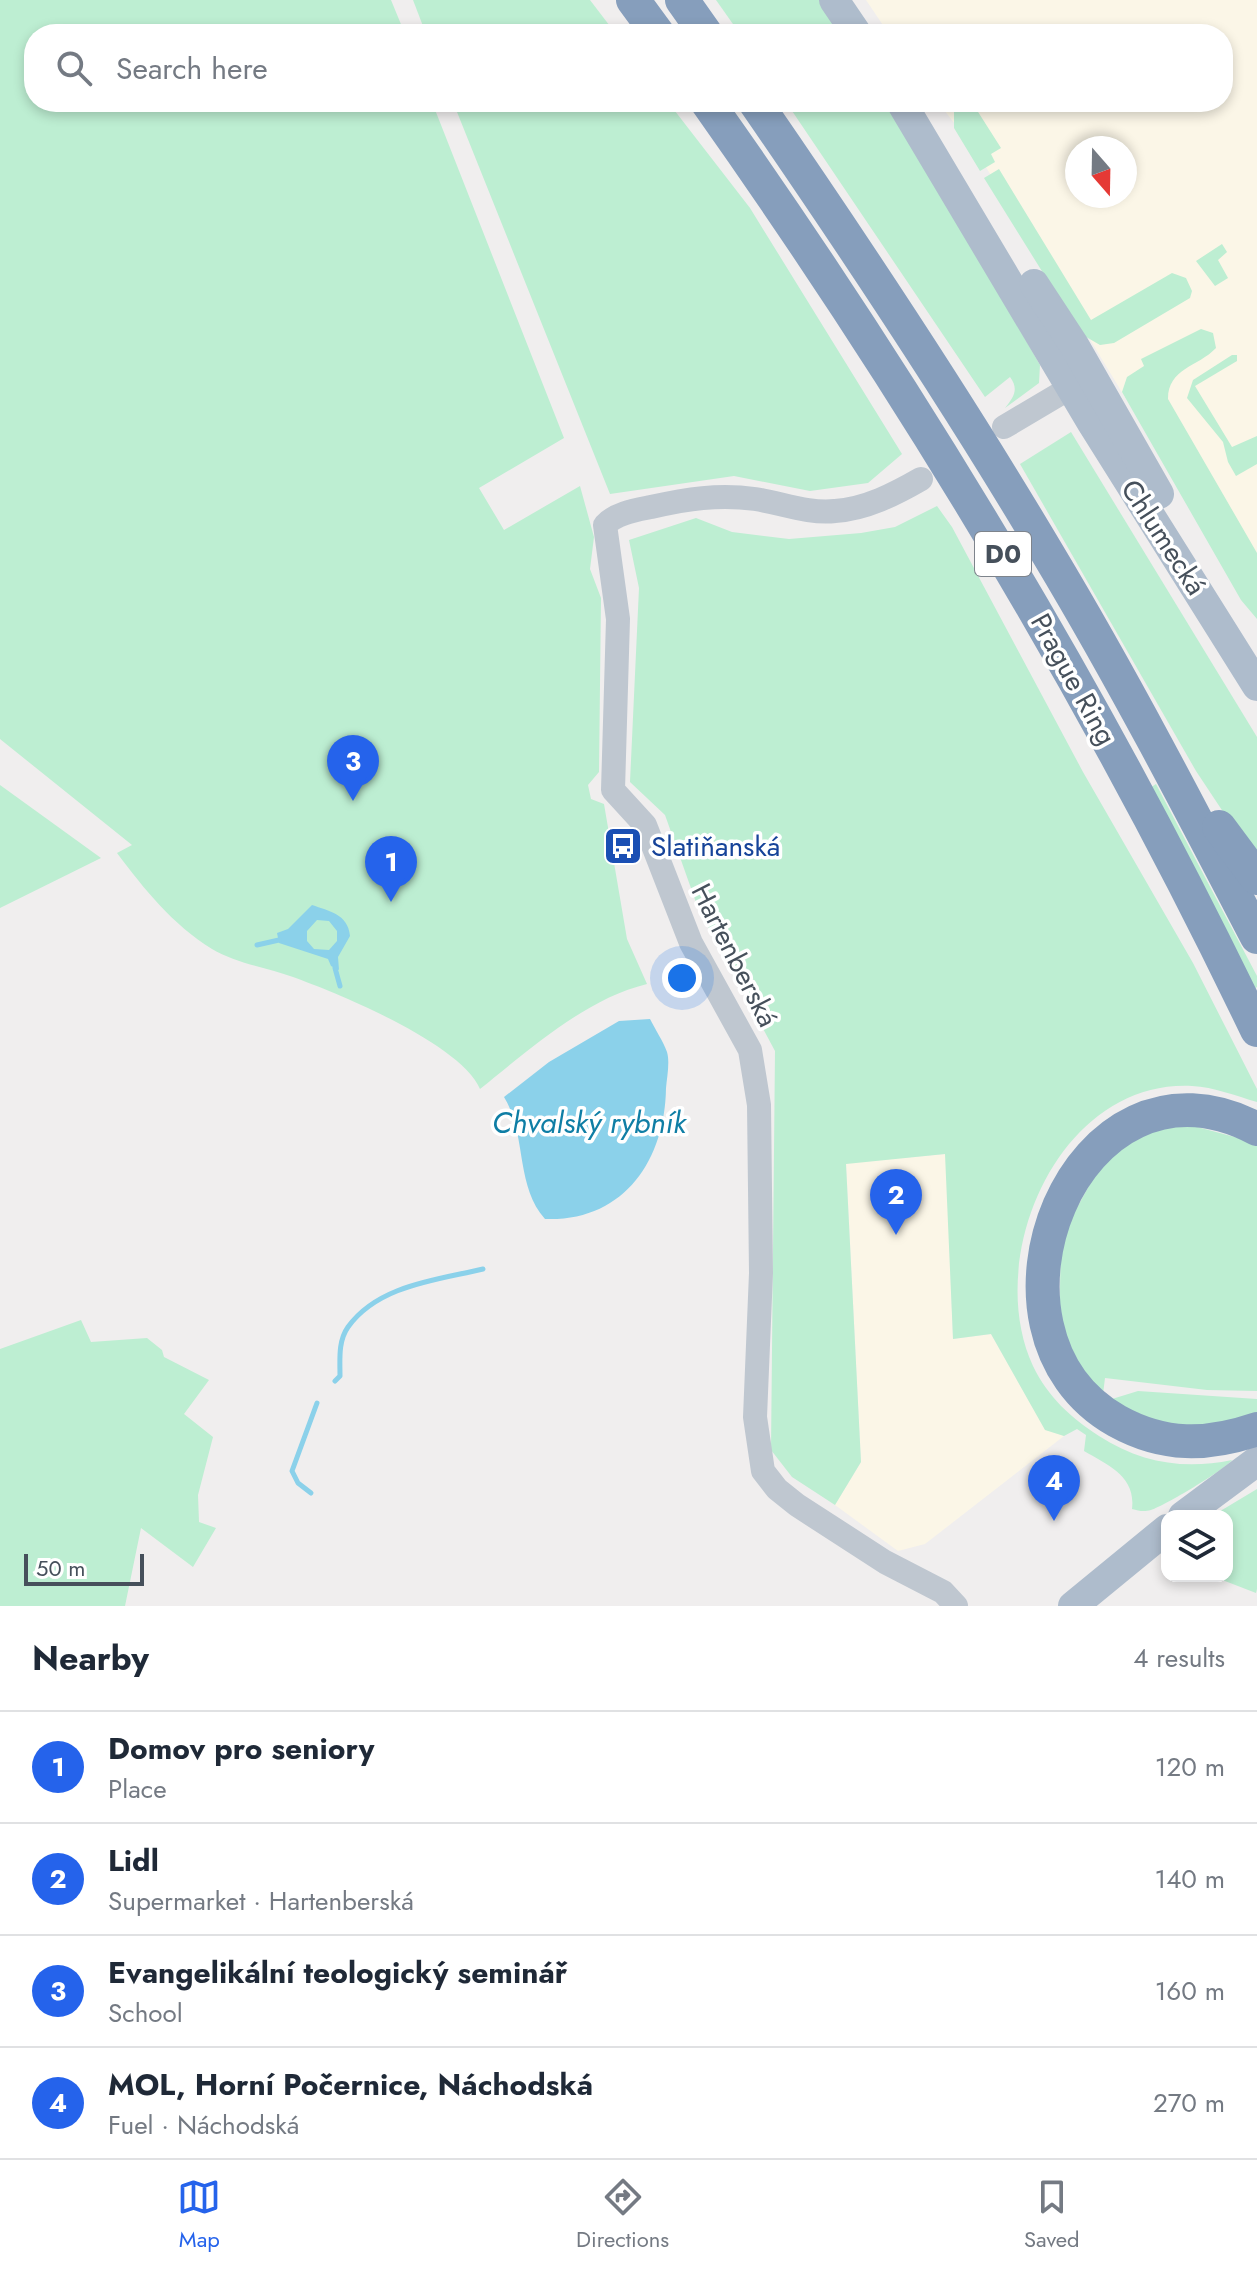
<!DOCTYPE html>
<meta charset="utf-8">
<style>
:root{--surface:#fff;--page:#f6f6f7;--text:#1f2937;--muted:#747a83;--line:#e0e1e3;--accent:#2563eb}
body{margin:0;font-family:Jost,sans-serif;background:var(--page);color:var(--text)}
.controls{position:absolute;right:24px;bottom:24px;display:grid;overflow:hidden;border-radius:16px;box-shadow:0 4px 12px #0003}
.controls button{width:72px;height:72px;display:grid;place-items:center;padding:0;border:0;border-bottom:2px solid var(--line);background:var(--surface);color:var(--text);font:40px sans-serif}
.compass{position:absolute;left:1065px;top:136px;width:72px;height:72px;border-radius:50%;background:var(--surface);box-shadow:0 4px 12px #0003;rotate:160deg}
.scale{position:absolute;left:24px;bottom:20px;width:120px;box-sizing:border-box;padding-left:8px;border:4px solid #46505b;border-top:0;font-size:22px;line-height:28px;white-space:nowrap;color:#46505b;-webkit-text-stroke:6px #fff;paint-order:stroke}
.you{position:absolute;left:682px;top:978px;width:28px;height:28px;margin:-20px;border:6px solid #fff;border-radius:50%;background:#1a73e8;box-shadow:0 0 0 12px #1a73e833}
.badge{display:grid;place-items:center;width:52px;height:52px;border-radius:50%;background:var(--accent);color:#fff;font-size:26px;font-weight:700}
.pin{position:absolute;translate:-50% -66px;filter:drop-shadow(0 2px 4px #0008)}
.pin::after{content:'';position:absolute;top:42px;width:28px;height:24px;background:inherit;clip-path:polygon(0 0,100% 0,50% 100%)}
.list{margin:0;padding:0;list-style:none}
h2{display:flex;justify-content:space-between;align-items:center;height:104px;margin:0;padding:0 32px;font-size:34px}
h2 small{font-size:26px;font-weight:400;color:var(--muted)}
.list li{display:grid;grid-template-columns:52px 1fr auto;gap:24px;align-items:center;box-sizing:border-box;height:112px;padding:0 32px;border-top:2px solid var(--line)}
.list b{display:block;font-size:30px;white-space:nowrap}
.list p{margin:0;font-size:26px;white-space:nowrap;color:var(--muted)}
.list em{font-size:26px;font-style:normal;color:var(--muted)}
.icon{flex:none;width:44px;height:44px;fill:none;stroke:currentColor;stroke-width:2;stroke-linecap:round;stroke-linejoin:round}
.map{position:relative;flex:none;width:1257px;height:1606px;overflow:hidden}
.search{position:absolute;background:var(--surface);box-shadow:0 4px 12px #0003;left:24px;right:24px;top:24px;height:88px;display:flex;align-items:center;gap:20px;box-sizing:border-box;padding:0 28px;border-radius:32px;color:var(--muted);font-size:30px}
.sheet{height:552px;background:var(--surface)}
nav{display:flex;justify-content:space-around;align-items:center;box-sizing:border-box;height:112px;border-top:2px solid var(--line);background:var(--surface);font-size:22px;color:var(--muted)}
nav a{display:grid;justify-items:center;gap:4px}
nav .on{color:var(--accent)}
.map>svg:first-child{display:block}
.commercial{fill:#fbf6e7;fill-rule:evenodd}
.green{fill:#bdeed2}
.water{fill:#8bd1ea;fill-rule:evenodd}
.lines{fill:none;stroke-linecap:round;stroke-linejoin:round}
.stream{stroke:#8bd1ea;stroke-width:5}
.minor{stroke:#bfc7d0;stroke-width:24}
.major{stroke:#aebccc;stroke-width:30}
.highway{stroke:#869ebc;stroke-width:34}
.labels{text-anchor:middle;stroke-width:7;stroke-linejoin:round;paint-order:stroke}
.shield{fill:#fff;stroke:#7e848c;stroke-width:2}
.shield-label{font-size:26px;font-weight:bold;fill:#46505b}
.street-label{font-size:28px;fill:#46505b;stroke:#fff}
.transit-label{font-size:28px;fill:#164399;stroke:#fff;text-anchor:start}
.water-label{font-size:30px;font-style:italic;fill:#0f7ea5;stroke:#fff}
</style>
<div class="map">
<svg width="1257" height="1606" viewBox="0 0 1257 1606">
<rect width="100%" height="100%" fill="#f0eeee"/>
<g class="commercial">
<path d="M866 0H1257V616L978 154 938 102H1223V34H889ZM1077 148H1125V196H1077Z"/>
<polygon points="946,1154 953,1339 991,1334 1045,1429 1064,1436 925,1544 898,1551 835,1505 861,1462 846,1163"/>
</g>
<g class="green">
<path d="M0 0H391L405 34H34V102H432L564 438 479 488 504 530 580 486 594 537 590 569 601 598 599 772 588 785 591 799 604 804 627 939 647 984C585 999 529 1050 480 1089 461 1044 340 994 293 977 268 968 235 963 212 949 172 924 145 890 117 853L132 845 0 739Z"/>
<polygon points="413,0 590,0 616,34 426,34"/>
<polygon points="716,0 823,0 846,34 740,34"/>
<polygon points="453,102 668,102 750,208 902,454 868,483 810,491 734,476 610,494"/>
<path d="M786 102H890L1040 365 1039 383 1005 408C1014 397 1019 389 1010 377L985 397Z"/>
<polygon points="967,102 976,102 973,104 1001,148 991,154 995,162 980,171 954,128 954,112"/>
<polygon points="999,169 1091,320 1172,273 1186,278 1192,291 1190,298 1114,343 1100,345 1081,334 984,178"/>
<polygon points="1222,244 1227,252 1218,260 1228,278 1215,286 1196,261"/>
<path d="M1201 329 1213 333 1216 348C1198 367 1168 368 1168 399L1257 553V619L1241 600 1122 392 1127 377 1144 366 1141 359Z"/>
<polygon points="1232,355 1237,355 1237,361 1195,386 1232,447 1257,436 1257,464 1236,476 1228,462 1223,442 1187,398 1193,380"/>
<polygon points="1071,432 1257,737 1257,863 1196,771 1020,464"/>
<path d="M937 506 952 527 1083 772 1193 963 1257 1089V1102C1236 1096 1214 1087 1192 1086 1059 1079 983 1258 1033 1366 1048 1397 1071 1418 1099 1436 1141 1463 1184 1470 1232 1460 1226 1469 1164 1506 1151 1510 1144 1512 1139 1511 1132 1509 1136 1476 1108 1465 1084 1451L1086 1435 1077 1429 1064 1436 1045 1430 991 1334 953 1339 945 1154 846 1164 861 1462 835 1505 792 1477 771 1450 775 1051 698 908 665 815 630 782 639 588 629 540 696 518 732 532 789 539 861 533 895 527Z"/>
<polygon points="1156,784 1257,976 1257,987 1252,990 1150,788"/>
<polygon points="0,785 101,858 0,908"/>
<polygon points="1175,1121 1257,1143 1257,1391 1207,1390 1105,1378 1103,1394 1112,1399 1138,1391 1257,1399 1257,1419 1199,1434 1109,1405 1059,1337 1061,1237 1108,1151"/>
<polygon points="81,1320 91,1342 147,1338 162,1350 164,1357 209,1380 184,1414 213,1437 198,1495 199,1522 216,1528 193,1567 141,1528 125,1606 0,1606 0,1349"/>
<polygon points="1257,1489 1257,1589 1256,1593 1212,1576 1227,1576 1227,1516 1212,1516"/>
</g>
<g class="water">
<path d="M312 905C329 911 348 914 350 936L338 957 339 970 331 966 328 959 279 943 277 933 288 929ZM317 920 329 921 337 931V941L329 950 314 949 307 941V931Z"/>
<path d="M650 1019C655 1029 663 1041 667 1052 670 1062 667 1077 666 1088 665 1161 623 1222 545 1219 515 1185 527 1134 504 1097L549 1062 619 1021Z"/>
</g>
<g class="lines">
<g class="stream">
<polyline points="257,945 279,940"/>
<polyline points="335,968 340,986"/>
<path d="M335 1381 340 1376C340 1360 338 1341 348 1327 378 1285 437 1280 483 1269"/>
<polyline points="311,1493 298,1483 292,1471 317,1403"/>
</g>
<g class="minor">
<polyline points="1004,427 1085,379"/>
<path d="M921 479C895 494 866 509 835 511 809 514 781 503 755 499 718 494 687 499 651 507 636 510 616 513 605 525L618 619 613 790 645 825 691 943 750 1050 759 1105 761 1273 755 1417 763 1471 777 1489 797 1505 885 1562 943 1592 956 1606"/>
</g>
<g class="major">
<polyline points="834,0 857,34"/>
<polyline points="901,102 1092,423 1257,686"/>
<polyline points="1034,284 1074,345 1159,494"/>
<polyline points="1183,1516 1257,1461"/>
<polyline points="1073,1606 1167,1529"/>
</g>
<g class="highway">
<polyline points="633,0 658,34"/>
<polyline points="682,0 706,34"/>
<path d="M707 102C915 396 1101 704 1257 1030"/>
<path d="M755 102C857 250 957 400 1048 554 1123 679 1190 808 1257 937"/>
<polyline points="1219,827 1257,878"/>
<path d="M1257 1129C1075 1033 959 1332 1117 1421 1164 1447 1207 1446 1257 1429"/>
</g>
</g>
<defs>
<symbol id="bus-square" viewBox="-11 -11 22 22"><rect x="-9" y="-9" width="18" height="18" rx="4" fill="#1a4fb4" stroke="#fff"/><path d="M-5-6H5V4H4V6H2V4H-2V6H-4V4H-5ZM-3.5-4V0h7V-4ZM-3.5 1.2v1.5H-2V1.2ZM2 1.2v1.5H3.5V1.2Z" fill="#fff"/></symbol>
</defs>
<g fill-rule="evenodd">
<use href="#bus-square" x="601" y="824" width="44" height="44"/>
</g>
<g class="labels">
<rect class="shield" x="975" y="532" width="56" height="44" rx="6"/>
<g class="shield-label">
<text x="1003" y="563">D0</text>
</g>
<g class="street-label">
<text transform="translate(1164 537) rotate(57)" y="10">Chlumecká</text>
<text transform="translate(1074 679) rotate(61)" y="10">Prague Ring</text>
<text transform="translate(735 955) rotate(63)" y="10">Hartenberská</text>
</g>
<g class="transit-label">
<text x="651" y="856">Slatiňanská</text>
</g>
<g class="water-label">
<text x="589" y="1133">Chvalský rybník</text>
</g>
</g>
</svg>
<div class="controls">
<button><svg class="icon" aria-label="layers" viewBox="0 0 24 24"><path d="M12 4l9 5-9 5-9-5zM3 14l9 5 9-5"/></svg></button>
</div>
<svg class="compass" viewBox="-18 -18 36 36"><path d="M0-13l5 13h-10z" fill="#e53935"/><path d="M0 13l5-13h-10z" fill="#747a83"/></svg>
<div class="scale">50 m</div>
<div class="you"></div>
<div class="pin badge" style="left:391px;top:902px">1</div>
<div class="pin badge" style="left:896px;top:1235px">2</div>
<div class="pin badge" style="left:353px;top:801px">3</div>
<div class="pin badge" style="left:1054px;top:1521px">4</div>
<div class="search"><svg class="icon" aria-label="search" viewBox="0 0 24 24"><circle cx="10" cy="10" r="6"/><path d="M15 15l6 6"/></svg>Search here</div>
</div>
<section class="sheet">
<h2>Nearby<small>4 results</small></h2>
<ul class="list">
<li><span class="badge">1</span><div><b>Domov pro seniory</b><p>Place</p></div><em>120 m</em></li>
<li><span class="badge">2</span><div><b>Lidl</b><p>Supermarket · Hartenberská</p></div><em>140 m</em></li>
<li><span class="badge">3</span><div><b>Evangelikální teologický seminář</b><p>School</p></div><em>160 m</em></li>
<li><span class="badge">4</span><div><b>MOL, Horní Počernice, Náchodská</b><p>Fuel · Náchodská</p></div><em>270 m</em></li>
</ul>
</section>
<nav>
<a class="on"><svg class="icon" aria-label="map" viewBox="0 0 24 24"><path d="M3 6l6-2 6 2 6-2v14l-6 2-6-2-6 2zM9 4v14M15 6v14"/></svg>Map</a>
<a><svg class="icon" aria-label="directions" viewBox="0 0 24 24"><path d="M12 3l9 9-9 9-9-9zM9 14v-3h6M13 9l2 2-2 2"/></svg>Directions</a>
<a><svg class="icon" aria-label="saved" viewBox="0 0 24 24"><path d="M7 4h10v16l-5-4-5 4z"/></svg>Saved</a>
</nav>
